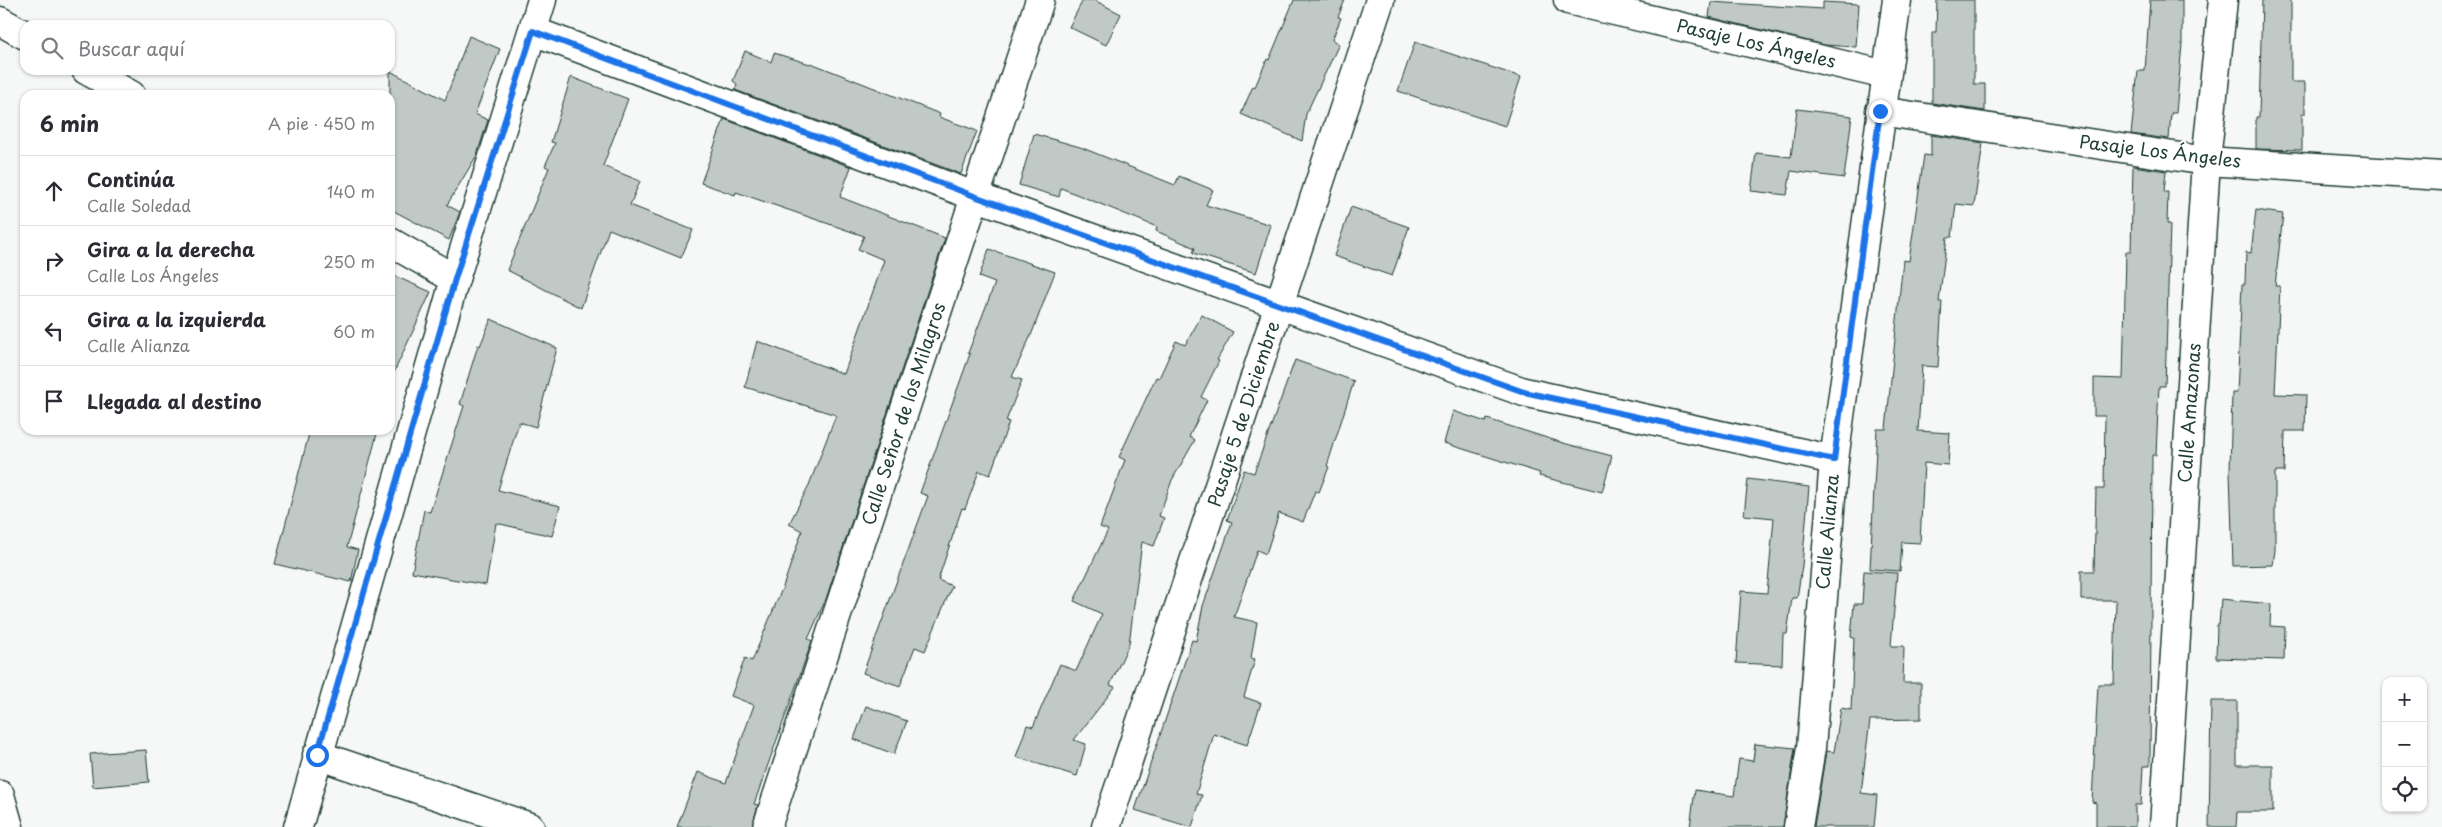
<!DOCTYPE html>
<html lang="es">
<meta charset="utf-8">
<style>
:root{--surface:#fff;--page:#f2f2f3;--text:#2b2b33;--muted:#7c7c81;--line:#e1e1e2}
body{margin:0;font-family:"Playpen Sans",sans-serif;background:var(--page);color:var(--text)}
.controls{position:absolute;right:15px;bottom:15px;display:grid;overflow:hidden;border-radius:10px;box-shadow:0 1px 4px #0004}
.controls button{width:45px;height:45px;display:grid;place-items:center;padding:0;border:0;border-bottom:1px solid var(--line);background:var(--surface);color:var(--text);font:25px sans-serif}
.stop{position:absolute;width:15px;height:15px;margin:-11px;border:4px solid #1a73e8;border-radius:50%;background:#fff}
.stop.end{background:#1a73e8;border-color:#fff;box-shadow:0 1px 5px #0008}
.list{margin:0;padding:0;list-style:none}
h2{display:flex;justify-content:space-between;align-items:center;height:65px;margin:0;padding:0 20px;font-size:21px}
h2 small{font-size:16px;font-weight:400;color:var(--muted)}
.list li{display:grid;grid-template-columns:32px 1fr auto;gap:15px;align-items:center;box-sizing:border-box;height:70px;padding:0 20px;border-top:1px solid var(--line)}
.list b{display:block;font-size:19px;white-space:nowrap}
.list p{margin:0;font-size:16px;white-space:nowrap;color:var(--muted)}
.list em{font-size:16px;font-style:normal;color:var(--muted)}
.icon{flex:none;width:28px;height:28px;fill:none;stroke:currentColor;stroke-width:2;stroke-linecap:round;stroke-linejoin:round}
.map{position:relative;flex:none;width:2442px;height:827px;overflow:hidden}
.search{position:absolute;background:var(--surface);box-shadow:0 1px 4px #0004;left:20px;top:20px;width:375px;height:55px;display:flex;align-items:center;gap:12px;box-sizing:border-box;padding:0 18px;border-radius:15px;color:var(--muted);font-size:19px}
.panel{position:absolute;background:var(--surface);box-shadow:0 1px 4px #0004;left:20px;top:90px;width:375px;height:345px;border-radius:15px}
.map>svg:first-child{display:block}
.building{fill:#c0c9c6;stroke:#1f3d34}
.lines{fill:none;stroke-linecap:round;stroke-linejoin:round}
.minor-casing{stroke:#1f3d34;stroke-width:31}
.minor{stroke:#fff;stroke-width:28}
.route{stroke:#1a73e8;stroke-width:6}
.labels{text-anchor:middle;stroke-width:4;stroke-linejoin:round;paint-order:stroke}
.street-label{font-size:18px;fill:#1f3d34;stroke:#fff}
</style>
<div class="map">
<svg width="2442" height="827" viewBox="0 0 2442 827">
<rect width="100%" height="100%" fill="#f6f7f7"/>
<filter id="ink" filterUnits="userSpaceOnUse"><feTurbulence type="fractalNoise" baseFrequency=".02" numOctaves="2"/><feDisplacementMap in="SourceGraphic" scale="10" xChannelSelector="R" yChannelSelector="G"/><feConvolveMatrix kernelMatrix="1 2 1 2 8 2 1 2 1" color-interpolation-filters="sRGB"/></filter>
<g filter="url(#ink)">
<g class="building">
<polygon points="1083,0 1094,0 1121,14 1106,45 1069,27"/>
<polygon points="1294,0 1345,0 1338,17 1341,18 1332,40 1339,44 1306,114 1302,141 1241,114 1253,86 1255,87 1267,59 1269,60"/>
<polygon points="1937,0 1974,0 1974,84 1985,84 1985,111 1932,103 1932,32 1936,32"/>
<polygon points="2150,0 2182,0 2182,44 2176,113 2171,113 2169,139 2131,134 2138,71 2145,71"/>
<polygon points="2262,0 2291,0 2291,82 2305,82 2305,114 2302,114 2302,150 2256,149 2256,117 2259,117"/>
<polygon points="1711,2 1823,9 1823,2 1859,4 1856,47 1825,45 1709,17"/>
<polygon points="469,36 500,49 475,114 488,120 477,155 447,205 460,212 449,240 390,209 390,71 445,100"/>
<polygon points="1415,42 1521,77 1505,126 1398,91"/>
<polygon points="745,51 771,62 774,53 810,64 811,63 940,114 939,117 977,131 961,174 735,90 737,84 733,81"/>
<polygon points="571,77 628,99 603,166 640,181 630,205 693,230 681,258 609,229 581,308 507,270 549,168 545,166 555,143 551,142"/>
<polygon points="1797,109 1852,116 1844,178 1791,171 1787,195 1751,191 1756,153 1791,157"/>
<polygon points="724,119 851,167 840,197 945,238 826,599 808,639 812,641 754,804 758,805 752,827 677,827 698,772 726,783 754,705 731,696 745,658 752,661 784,584 802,531 789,524 809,485 836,415 745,387 757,341 844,374 884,260 858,249 864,236 736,192 735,195 701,183"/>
<polygon points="1034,134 1080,147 1175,185 1179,176 1213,190 1206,205 1271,225 1256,273 1193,253 1195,248 1156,231 1157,227 1061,188 1059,197 1019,185"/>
<polygon points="1931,135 1983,143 1974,206 1956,204 1952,237 1947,237 1939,302 1942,302 1938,367 1922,366 1918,431 1950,433 1948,465 1924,463 1920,543 1902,542 1900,571 1870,569 1877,429 1886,429 1903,260 1909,261 1924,155 1931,156"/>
<polygon points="2133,166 2166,171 2164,192 2168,192 2167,224 2170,224 2165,386 2159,386 2156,455 2152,455 2150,766 2143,766 2141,805 2135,805 2135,827 2096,827 2096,803 2092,802 2098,684 2114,684 2116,600 2081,600 2081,571 2094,571 2096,489 2104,489 2105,416 2094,416 2094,378 2123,379 2126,252 2131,252"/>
<polygon points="1351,207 1409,227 1392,276 1334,256"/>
<polygon points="2256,210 2283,214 2275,286 2280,286 2275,394 2306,395 2305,431 2285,431 2284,472 2275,472 2275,550 2273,565 2233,566 2230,471 2232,393 2237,393 2242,284 2245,284 2246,252 2251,253"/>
<polygon points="989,249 1055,272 1032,333 1012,377 1022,380 1006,421 1009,422 990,475 979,471 965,509 962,508 938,580 952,586 925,651 915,647 900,686 863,673 928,496 920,493 970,354 968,353 995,283 979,277"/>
<polygon points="390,274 431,292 390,381"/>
<polygon points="1202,315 1233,332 1217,360 1219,361 1201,397 1207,400 1189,437 1195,440 1172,480 1159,516 1164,518 1154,546 1142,542 1129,644 1110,685 1115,687 1074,740 1086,744 1077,776 1016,757 1027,725 1033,727 1060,664 1076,671 1102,614 1074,601 1108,530 1100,527 1125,460 1119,457 1156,377 1159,378 1176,341 1185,345"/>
<polygon points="491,319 557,348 536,427 519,422 498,490 560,506 552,536 496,523 486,585 412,572 424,510 430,512 464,406 460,404 478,345 480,346"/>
<polygon points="1295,360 1354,381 1327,466 1329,467 1319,492 1315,491 1303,522 1279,513 1266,554 1257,550 1234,617 1257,622 1251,658 1255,659 1244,697 1261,703 1247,745 1214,734 1196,794 1202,795 1192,827 1190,827 1135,810 1192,640 1196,641 1203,606 1232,522 1227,520 1244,470 1254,473"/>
<polygon points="1453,411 1486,422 1487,419 1563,443 1612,456 1602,492 1539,476 1540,473 1444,443"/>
<polygon points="310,430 378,430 347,547 358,550 351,582 275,564"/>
<polygon points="1748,479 1809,487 1802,566 1797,598 1792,598 1787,634 1783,634 1782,665 1736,663 1741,591 1767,593 1774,518 1744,515"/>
<polygon points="1864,571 1897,573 1891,646 1904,646 1903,683 1921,683 1921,719 1870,720 1861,793 1877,795 1874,827 1814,827 1826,751 1834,752 1841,708 1851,710 1854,638 1851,637 1854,604 1862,604"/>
<polygon points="2221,599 2271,604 2270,626 2285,627 2284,660 2216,658 2217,625 2219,625"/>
<polygon points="2211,701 2237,701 2237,765 2273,765 2273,812 2237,812 2236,827 2209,827"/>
<polygon points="866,706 907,721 894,754 854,739"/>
<polygon points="1755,744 1795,748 1783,827 1690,827 1695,790 1734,796 1739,759 1753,761"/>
<polygon points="146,750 149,782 93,787 90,754"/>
</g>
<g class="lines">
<defs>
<g id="minor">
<polyline points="1568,0 1886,75"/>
<polyline points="0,21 25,35"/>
<polyline points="533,31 977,197 1524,392 1834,460"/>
<polyline points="86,70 131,95"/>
<polyline points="1880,111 2206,161 2442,176"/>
<polyline points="390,242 455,279"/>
<polyline points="317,755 530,827"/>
<polyline points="0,795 9,827"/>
<polyline points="298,827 455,279 542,0"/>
<polyline points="767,827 1040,0"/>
<polyline points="1106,827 1380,0"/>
<polyline points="1798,827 1811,748 1834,460 1897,0"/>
<polyline points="2164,827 2206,161 2223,0"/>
</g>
</defs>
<use href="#minor" class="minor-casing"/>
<use href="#minor" class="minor"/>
</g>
</g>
<g class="lines" filter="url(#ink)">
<polyline class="route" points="317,755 455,279 533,31 977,197 1524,392 1834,460 1880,111"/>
</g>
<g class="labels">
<g class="street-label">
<text transform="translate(1756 44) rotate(13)" y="6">Pasaje Los Ángeles</text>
<text transform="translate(2160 152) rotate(7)" y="6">Pasaje Los Ángeles</text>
<text transform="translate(2190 413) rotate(-86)" y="6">Calle Amazonas</text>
<text transform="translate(904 414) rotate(-72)" y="6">Calle Señor de los Milagros</text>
<text transform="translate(1244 414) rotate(-72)" y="6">Pasaje 5 de Diciembre</text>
<text transform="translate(1828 532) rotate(-85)" y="6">Calle Alianza</text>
</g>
</g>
</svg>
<div class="controls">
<button>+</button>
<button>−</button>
<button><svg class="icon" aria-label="locate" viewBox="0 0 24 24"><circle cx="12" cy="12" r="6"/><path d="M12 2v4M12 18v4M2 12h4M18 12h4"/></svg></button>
</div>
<div class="stop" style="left:317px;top:755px"></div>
<div class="stop end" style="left:1880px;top:111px"></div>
<div class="search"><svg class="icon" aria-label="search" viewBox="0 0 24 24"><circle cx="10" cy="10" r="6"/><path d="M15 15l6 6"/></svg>Buscar aquí</div>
<section class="panel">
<h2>6 min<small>A pie · 450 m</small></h2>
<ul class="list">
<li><svg class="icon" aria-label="ahead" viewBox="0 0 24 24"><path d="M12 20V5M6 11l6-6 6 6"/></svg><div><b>Continúa</b><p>Calle Soledad</p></div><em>140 m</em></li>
<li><svg class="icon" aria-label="right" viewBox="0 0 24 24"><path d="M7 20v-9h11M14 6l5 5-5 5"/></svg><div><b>Gira a la derecha</b><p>Calle Los Ángeles</p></div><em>250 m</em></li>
<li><svg class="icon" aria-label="left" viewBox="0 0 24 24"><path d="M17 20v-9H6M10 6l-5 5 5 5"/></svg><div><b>Gira a la izquierda</b><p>Calle Alianza</p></div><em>60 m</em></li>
<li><svg class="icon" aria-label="arrive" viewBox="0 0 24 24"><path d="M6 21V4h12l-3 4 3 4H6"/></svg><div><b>Llegada al destino</b></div></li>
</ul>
</section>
</div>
